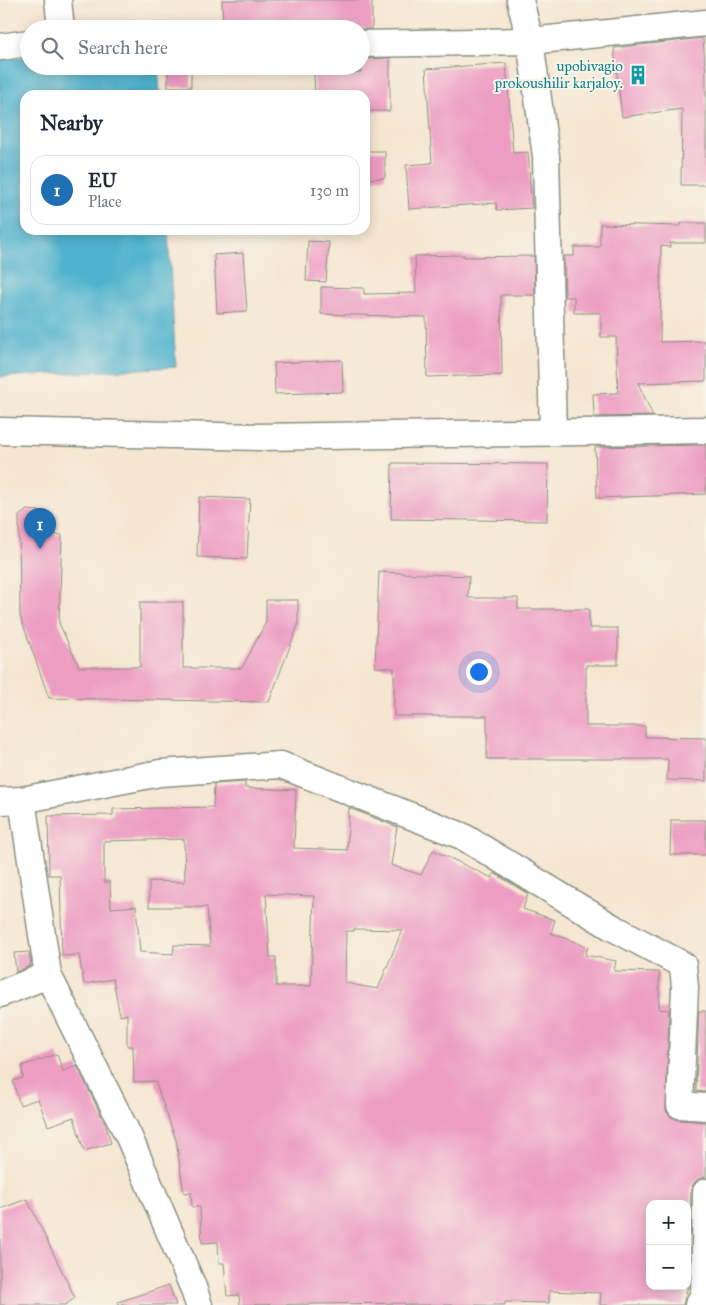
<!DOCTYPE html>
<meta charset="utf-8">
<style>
:root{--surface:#fff;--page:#f2f2f3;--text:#1f2937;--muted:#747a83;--line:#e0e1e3;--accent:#1f6fb2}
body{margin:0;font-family:"IM FELL Great Primer",serif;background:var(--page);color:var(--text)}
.controls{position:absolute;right:15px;bottom:15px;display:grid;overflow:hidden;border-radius:10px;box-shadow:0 2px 12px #0003}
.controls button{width:45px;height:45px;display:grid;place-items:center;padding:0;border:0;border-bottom:1px solid var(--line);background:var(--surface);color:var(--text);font:25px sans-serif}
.you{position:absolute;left:478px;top:671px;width:18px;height:18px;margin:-12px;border:4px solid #fff;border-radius:50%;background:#1a73e8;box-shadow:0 0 0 8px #1a73e833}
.badge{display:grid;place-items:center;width:32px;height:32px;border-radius:50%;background:var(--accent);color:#fff;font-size:16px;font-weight:700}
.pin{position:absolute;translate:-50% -41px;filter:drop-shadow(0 1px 2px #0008)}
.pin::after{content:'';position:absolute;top:26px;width:18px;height:15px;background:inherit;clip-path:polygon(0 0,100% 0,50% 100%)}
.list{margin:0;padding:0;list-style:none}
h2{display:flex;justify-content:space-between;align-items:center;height:65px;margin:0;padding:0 20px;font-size:21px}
h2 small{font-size:16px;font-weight:400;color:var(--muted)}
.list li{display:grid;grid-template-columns:32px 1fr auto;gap:15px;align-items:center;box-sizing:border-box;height:70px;margin:0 10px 10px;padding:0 10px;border:1px solid var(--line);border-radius:15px}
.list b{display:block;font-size:19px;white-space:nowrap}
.list p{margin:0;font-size:16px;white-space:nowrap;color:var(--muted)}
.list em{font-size:16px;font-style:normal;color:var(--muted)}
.icon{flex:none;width:28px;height:28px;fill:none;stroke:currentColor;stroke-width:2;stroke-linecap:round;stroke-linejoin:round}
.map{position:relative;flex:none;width:706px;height:1305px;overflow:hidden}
.search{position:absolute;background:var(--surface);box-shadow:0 2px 12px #0003;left:20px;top:20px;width:350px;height:55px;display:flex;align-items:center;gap:12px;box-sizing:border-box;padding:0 18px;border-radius:28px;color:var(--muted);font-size:19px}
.panel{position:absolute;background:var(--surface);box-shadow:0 2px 12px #0003;left:20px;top:90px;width:350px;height:145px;border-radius:15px}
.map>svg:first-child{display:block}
.water{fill:#4fb2ce;stroke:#377881}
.building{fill:#ed9cc2;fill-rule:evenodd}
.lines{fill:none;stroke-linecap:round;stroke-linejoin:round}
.minor-casing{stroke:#8a9282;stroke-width:29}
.minor{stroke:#fff;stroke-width:26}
.labels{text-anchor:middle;stroke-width:4;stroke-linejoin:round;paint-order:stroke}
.culture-label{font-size:15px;fill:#0d838f;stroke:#f7f3e8;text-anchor:end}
</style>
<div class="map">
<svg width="706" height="1305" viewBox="0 0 706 1305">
<rect width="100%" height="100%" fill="#f7f3e8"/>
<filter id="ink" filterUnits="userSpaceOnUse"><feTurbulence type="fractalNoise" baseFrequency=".02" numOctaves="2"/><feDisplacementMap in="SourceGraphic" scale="10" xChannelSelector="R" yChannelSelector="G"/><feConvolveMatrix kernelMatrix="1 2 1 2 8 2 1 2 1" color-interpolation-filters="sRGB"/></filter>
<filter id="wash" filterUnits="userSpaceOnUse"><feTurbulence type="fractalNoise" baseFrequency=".0096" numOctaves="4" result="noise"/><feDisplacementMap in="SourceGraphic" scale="20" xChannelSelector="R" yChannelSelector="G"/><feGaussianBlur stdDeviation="1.12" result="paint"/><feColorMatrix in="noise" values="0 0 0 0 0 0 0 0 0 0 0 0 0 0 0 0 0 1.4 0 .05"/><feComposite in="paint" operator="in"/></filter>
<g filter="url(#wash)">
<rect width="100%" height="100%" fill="#f5e6d1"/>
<polygon class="water" points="29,57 29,66 158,66 160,95 25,95 25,230 168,230 176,367 0,377 0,59"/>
<g id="blocks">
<g class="building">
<polygon points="222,0 372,0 372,29 223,29"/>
<polygon points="703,38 706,74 706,185 681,185 682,109 622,117 614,48"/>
<polygon points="390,58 390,111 365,111 365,95 315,95 314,74 361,72 361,59"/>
<polygon points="506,63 513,153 528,152 532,208 497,210 496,203 409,209 406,165 432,163 426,69"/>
<rect x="168" y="66" width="23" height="21"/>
<polygon points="365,151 385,151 385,178 365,179"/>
<polygon points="681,223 706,223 706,243 670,243 670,247 661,246 660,342 706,341 706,381 638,383 653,416 594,417 593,394 618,393 616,337 601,337 601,313 574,313 574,297 565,297 564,256 574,256 574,247 600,247 600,224 681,226"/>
<polygon points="308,241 329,242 326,282 306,281"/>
<polygon points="243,253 247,311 217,313 214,255"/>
<polygon points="464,255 464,257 534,256 535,295 501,295 502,375 427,377 426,317 321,314 321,287 364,288 364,294 416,293 415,256"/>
<polygon points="342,360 343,392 275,394 274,363"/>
<polygon points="706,445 706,494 597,498 595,447"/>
<polygon points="392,463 548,464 547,521 391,519"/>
<polygon points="199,497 250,499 247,559 197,557"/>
<polygon points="27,510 39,511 39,520 48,520 48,534 62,535 59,623 79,667 140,667 140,602 183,602 183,668 242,668 266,622 266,600 298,600 298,625 269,702 49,698 20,616 19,516"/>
<polygon points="379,572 469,576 468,598 518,598 518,609 589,609 589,628 618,628 618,665 586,665 586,726 645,726 645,737 706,738 706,781 667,780 668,759 487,759 487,716 394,716 394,668 375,667"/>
<path d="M245 782V788L296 790 294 848 347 850 349 808 397 827 391 865 421 875 433 850 492 878 494 873 528 894 523 909 555 920 551 933 588 947 585 955 616 961 614 971 659 972V1009L669 1010 666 1111 671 1117 678 1120 706 1122V1177L698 1179 693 1184 691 1191 690 1235H687V1204H649L650 1286H688L683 1305H600L601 1293 549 1291V1303L505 1302V1305H405V1303L240 1305 239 1295 227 1296 224 1263H219L218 1242 202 1243 200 1207H192L191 1192 184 1193 176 1140 155 1081 134 1082 133 1046H127V1014L120 1016 113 979 84 984 79 955 62 956 60 875H49L48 816 113 815V809L213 807 214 784ZM184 839 185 882 149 881V907H207L210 946 174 945 173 954 140 952 136 906 111 908 110 882H104V841ZM266 894 314 896 311 986H276V957H270ZM354 929 402 930 378 989 345 983 346 931H354Z"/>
<polygon points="671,820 706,820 706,855 670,855"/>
<polygon points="29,952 31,965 16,972 14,953"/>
<polygon points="699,1011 706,1011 706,1092 696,1091"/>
<polygon points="57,1054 63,1071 77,1066 105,1123 111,1143 84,1151 74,1117 48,1126 38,1099 20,1105 13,1081 23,1078 22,1066"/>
<polygon points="27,1199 75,1298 65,1305 0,1305 0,1209"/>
<polygon points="169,1285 176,1305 119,1305 118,1302"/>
</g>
</g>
</g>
<g filter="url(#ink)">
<use href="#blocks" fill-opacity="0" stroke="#8a9282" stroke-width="1"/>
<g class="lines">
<defs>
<g id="minor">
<polyline points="58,0 61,29"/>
<polyline points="520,0 530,41 546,156 553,432"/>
<polyline points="361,44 530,41 706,23"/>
<polyline points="0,47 29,43"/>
<polyline points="0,431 260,437 706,430"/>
<polyline points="22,800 48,975 129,1137 193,1287 199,1305"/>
<polyline points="0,801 22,800 160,773 281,765 462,836 610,926 683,965 685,987 680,1105 706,1107"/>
<polyline points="0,994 48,975"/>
<polyline points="698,1305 704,1294 706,1192"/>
</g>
</defs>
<use href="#minor" class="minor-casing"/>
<use href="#minor" class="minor"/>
</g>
</g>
<defs>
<symbol id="building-bare" viewBox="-9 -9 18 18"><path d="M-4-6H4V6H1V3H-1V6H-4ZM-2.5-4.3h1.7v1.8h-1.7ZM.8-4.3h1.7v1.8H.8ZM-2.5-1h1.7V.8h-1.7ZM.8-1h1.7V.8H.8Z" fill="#0f9aa8" stroke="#f7f3e8" stroke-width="2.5" paint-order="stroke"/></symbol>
</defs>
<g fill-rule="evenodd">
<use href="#building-bare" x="624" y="61" width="28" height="28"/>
</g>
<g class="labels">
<g class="culture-label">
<text x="623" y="71">upobivagio<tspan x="623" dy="17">prokoushilir karjaloy.</tspan></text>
</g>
</g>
</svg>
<div class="controls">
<button>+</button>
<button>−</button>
</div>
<div class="you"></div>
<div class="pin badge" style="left:40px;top:549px">1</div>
<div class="search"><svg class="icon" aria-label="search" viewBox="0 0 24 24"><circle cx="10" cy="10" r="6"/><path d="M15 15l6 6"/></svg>Search here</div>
<section class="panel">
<h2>Nearby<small></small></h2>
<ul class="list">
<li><span class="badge">1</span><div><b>EU</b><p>Place</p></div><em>130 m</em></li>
</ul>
</section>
</div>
